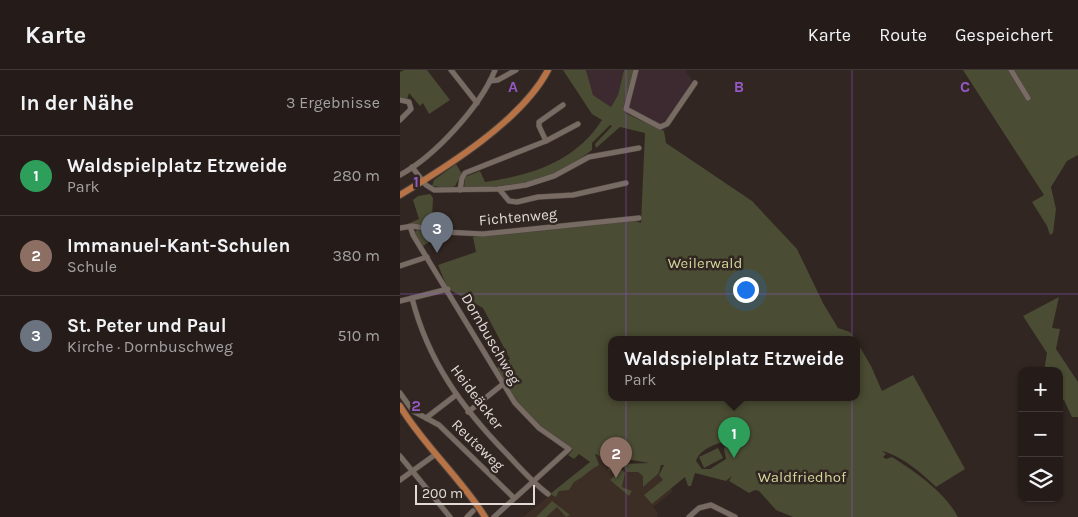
<!DOCTYPE html>
<html lang="de">
<meta charset="utf-8">
<style>
:root{--surface:#251c19;--page:#2d2522;--text:#f1f3f6;--muted:#a3a1a2;--line:#423a38;--accent:#ff85df}
body{margin:0;font-family:Karla,sans-serif;background:var(--page);color:var(--text)}
.controls{position:absolute;right:15px;bottom:15px;display:grid;overflow:hidden;border-radius:10px;box-shadow:0 1px 4px #0004}
.controls button{width:45px;height:45px;display:grid;place-items:center;padding:0;border:0;border-bottom:1px solid var(--line);background:var(--surface);color:var(--text);font:25px sans-serif}
.scale{position:absolute;left:15px;bottom:12px;width:120px;box-sizing:border-box;padding-left:5px;border:2px solid #e1dad6;border-top:0;font-size:14px;line-height:18px;white-space:nowrap;color:#e1dad6;-webkit-text-stroke:4px #312621;paint-order:stroke}
.you{position:absolute;left:345px;top:219px;width:18px;height:18px;margin:-12px;border:4px solid #fff;border-radius:50%;background:#1a73e8;box-shadow:0 0 0 8px #1a73e833}
.badge{display:grid;place-items:center;width:32px;height:32px;border-radius:50%;background:var(--accent);color:#fff;font-size:16px;font-weight:700}
.pin{position:absolute;translate:-50% -41px;filter:drop-shadow(0 1px 2px #0008)}
.pin::after{content:'';position:absolute;top:26px;width:18px;height:15px;background:inherit;clip-path:polygon(0 0,100% 0,50% 100%)}
.popup{position:absolute;left:208px;top:266px;width:252px;height:65px;box-sizing:border-box;display:grid;place-content:center;border-radius:10px;background:var(--surface);filter:drop-shadow(0 1px 4px #0005);font-size:16px;white-space:nowrap;color:var(--muted)}
.popup b{font-size:19px;color:var(--text)}
.popup::after{content:'';position:absolute;left:50%;top:100%;margin-left:-10px;border:10px solid transparent;border-top-color:var(--surface)}
.list{margin:0;padding:0;list-style:none}
h2{display:flex;justify-content:space-between;align-items:center;height:65px;margin:0;padding:0 20px;font-size:21px}
h2 small{font-size:16px;font-weight:400;color:var(--muted)}
.list li{display:grid;grid-template-columns:32px 1fr auto;gap:15px;align-items:center;box-sizing:border-box;height:80px;padding:0 20px;border-top:1px solid var(--line)}
.list b{display:block;font-size:19px;white-space:nowrap}
.list p{margin:0;font-size:16px;white-space:nowrap;color:var(--muted)}
.list em{font-size:16px;font-style:normal;color:var(--muted)}
.icon{flex:none;width:28px;height:28px;fill:none;stroke:currentColor;stroke-width:2;stroke-linecap:round;stroke-linejoin:round}
.map{position:relative;flex:none;width:678px;height:447px;overflow:hidden}
header{display:flex;align-items:center;gap:30px;box-sizing:border-box;height:70px;padding:0 25px;background:var(--surface);border-bottom:1px solid var(--line)}
header strong{font-size:24px}
nav{display:flex;gap:28px;margin-inline-start:auto;font-size:18px}
main{display:flex}
aside{flex:1;background:var(--surface)}
.map>svg:first-child{display:block}
.built{fill:#3d2e25}
.industrial{fill:#3d2a30}
.green{fill:#4a4c33;fill-rule:evenodd}
.lines{fill:none;stroke-linecap:round;stroke-linejoin:round}
.minor-casing{stroke:#4d443f;stroke-width:6}
.major-casing{stroke:#4d443f;stroke-width:8}
.minor{stroke:#776b64;stroke-width:5}
.major{stroke:#b77245;stroke-width:6}
.grid{fill:none;stroke:#9458c5;stroke-width:1;stroke-opacity:0.55}
.labels{text-anchor:middle;stroke-width:5;stroke-linejoin:round;paint-order:stroke}
.street-label{font-size:15px;fill:#e1dad6;stroke:#312621}
.park-label{font-size:15px;fill:#d2d69b;stroke:#312621}
.grid-label{font-size:16px;text-anchor:middle;font-weight:bold;fill:#9458c5;stroke:#312621;stroke-width:5;stroke-linejoin:round;paint-order:stroke}
</style>
<header>
<strong>Karte</strong>
<nav><a>Karte</a><a>Route</a><a>Gespeichert</a></nav>
</header>
<main>
<aside>
<h2>In der Nähe<small>3 Ergebnisse</small></h2>
<ul class="list">
<li><span class="badge" style="background:#2e9e5b">1</span><div><b>Waldspielplatz Etzweide</b><p>Park</p></div><em>280 m</em></li>
<li><span class="badge" style="background:#8d6e63">2</span><div><b>Immanuel-Kant-Schulen</b><p>Schule</p></div><em>380 m</em></li>
<li><span class="badge" style="background:#6b7280">3</span><div><b>St. Peter und Paul</b><p>Kirche · Dornbuschweg</p></div><em>510 m</em></li>
</ul>
</aside>
<div class="map">
<svg width="678" height="447" viewBox="0 0 678 447">
<rect width="100%" height="100%" fill="#312621"/>
<polygon class="built" points="199,385 223,394 250,394 273,421 253,437 258,443 257,447 123,447"/>
<g class="industrial">
<polygon points="186,0 224,0 218,25 211,37 193,25"/>
<polygon points="236,0 285,0 292,10 279,38 264,61 225,43"/>
</g>
<g class="green">
<polygon points="4,0 27,0 50,30 29,44 23,33 20,36 9,23 7,30 0,29 0,2"/>
<path d="M163 0H186L193 25 211 37 218 25 224 0H236L225 43 264 61 266 73 352 131 397 179 423 233 438 258 450 262 455 269H212V327H456L457 272 471 296 482 321 513 305 565 399 536 417C522 403 502 386 482 381L486 384 483 387 486 389 492 387C514 401 544 421 558 447H393L376 440 359 421 355 420 349 423 329 411 332 406 326 411 295 403 291 416H288L285 407 252 434 244 425 263 410 259 405 264 395H261L259 403 243 417V406L238 402H227L222 394 249 393 203 385 211 389 212 394 219 395 216 398 212 396 210 401 208 400 211 391 195 384 199 395C189 400 184 407 174 412L169 420 159 421 156 427 150 424 190 392 179 384 174 389 168 385 173 380 127 347 94 300 110 289 83 238 48 219 38 195 76 182 73 167 233 150 241 153 245 63 220 57 196 78 195 74 212 56 210 55 192 73V80C148 114 118 116 64 118L65 107 80 101 85 112C132 105 175 92 202 50L192 44ZM344 367 326 375 324 379 326 389 310 399H302L296 391C301 375 329 370 344 367Z"/>
<polygon points="563,0 678,0 678,85 667,91 651,117 656,139 653,163 650,165 647,156 632,132 644,125"/>
<polygon points="56,94 62,104 55,116 49,118 32,116 34,110"/>
<polygon points="30,124 33,128 32,150 38,150 38,160 10,153 19,149 13,130 18,126"/>
<polygon points="17,160 33,164 32,170 23,176 14,163"/>
<polygon points="659,227 652,258 660,259 656,279 678,312 678,347 672,347 664,330 659,333 659,301 644,301 647,283 623,246"/>
<polygon points="318,378 323,388 304,398 299,387"/>
<polygon points="221,399 225,403 222,417 232,421 229,426 210,410"/>
<polygon points="152,431 170,445 166,447 157,437 146,447 136,447"/>
</g>
<g class="lines">
<defs>
<g id="minor">
<polyline points="51,0 77,33"/>
<polyline points="236,0 226,39 260,57 267,54 295,13"/>
<polyline points="611,0 628,28"/>
<polyline points="90,11 98,10 116,0"/>
<polyline points="0,30 9,32 11,39 0,50"/>
<polyline points="146,71 139,56 139,52 163,35"/>
<polyline points="12,97 26,115 34,120 99,119 126,115 154,106 189,87 239,78"/>
<path d="M0 105C35 86 80 37 95 0"/>
<polyline points="99,119 109,131 117,132 138,127 173,125 226,113"/>
<polyline points="60,120 62,108 65,103 146,71 178,54"/>
<polyline points="10,156 13,165 115,333 139,358 169,379 94,447"/>
<polyline points="0,158 13,156 45,162 83,164 239,148"/>
<polyline points="0,196 27,187"/>
<path d="M12 228C28 291 62 338 107 384 120 398 133 413 148 424"/>
<polyline points="0,231 48,219"/>
<polyline points="0,323 13,341 39,355 114,428"/>
<polyline points="68,342 103,314"/>
<polyline points="26,348 56,325"/>
<polyline points="0,386 50,447"/>
<polyline points="0,410 36,384"/>
<polyline points="67,447 73,441"/>
<polyline points="289,447 299,438 311,435 335,447"/>
</g>
<g id="major">
<path d="M0 125C48 96 122 50 148 0"/>
<path d="M0 336C24 376 60 407 85 447"/>
</g>
</defs>
<use href="#minor" class="minor-casing"/>
<use href="#major" class="major-casing"/>
<use href="#minor" class="minor"/>
<use href="#major" class="major"/>
</g>
<path class="grid" d="M226 0V447M452 0V447M0 224H678"/>
<g class="labels">
<g class="street-label">
<text transform="translate(118 147) rotate(-5)" y="5">Fichtenweg</text>
<text transform="translate(91 269) rotate(60)" y="5">Dornbuschweg</text>
<text transform="translate(77 327) rotate(53)" y="5">Heideäcker</text>
<text transform="translate(78 375) rotate(44)" y="5">Reuteweg</text>
</g>
<g class="park-label">
<text x="305" y="198">Weilerwald</text>
<text x="402" y="412">Waldfriedhof</text>
</g>
</g>
<g class="grid-label">
<text x="113" y="22">A</text>
<text x="339" y="22">B</text>
<text x="565" y="22">C</text>
<text x="16" y="117">1</text>
<text x="16" y="341">2</text>
</g>
</svg>
<div class="controls">
<button>+</button>
<button>−</button>
<button><svg class="icon" aria-label="layers" viewBox="0 0 24 24"><path d="M12 4l9 5-9 5-9-5zM3 14l9 5 9-5"/></svg></button>
</div>
<div class="scale">200 m</div>
<div class="you"></div>
<div class="pin badge" style="left:334px;top:388px;background:#2e9e5b">1</div>
<div class="popup"><b>Waldspielplatz Etzweide</b>Park</div>
<div class="pin badge" style="left:216px;top:408px;background:#8d6e63">2</div>
<div class="pin badge" style="left:37px;top:183px;background:#6b7280">3</div>
</div>
</main>
